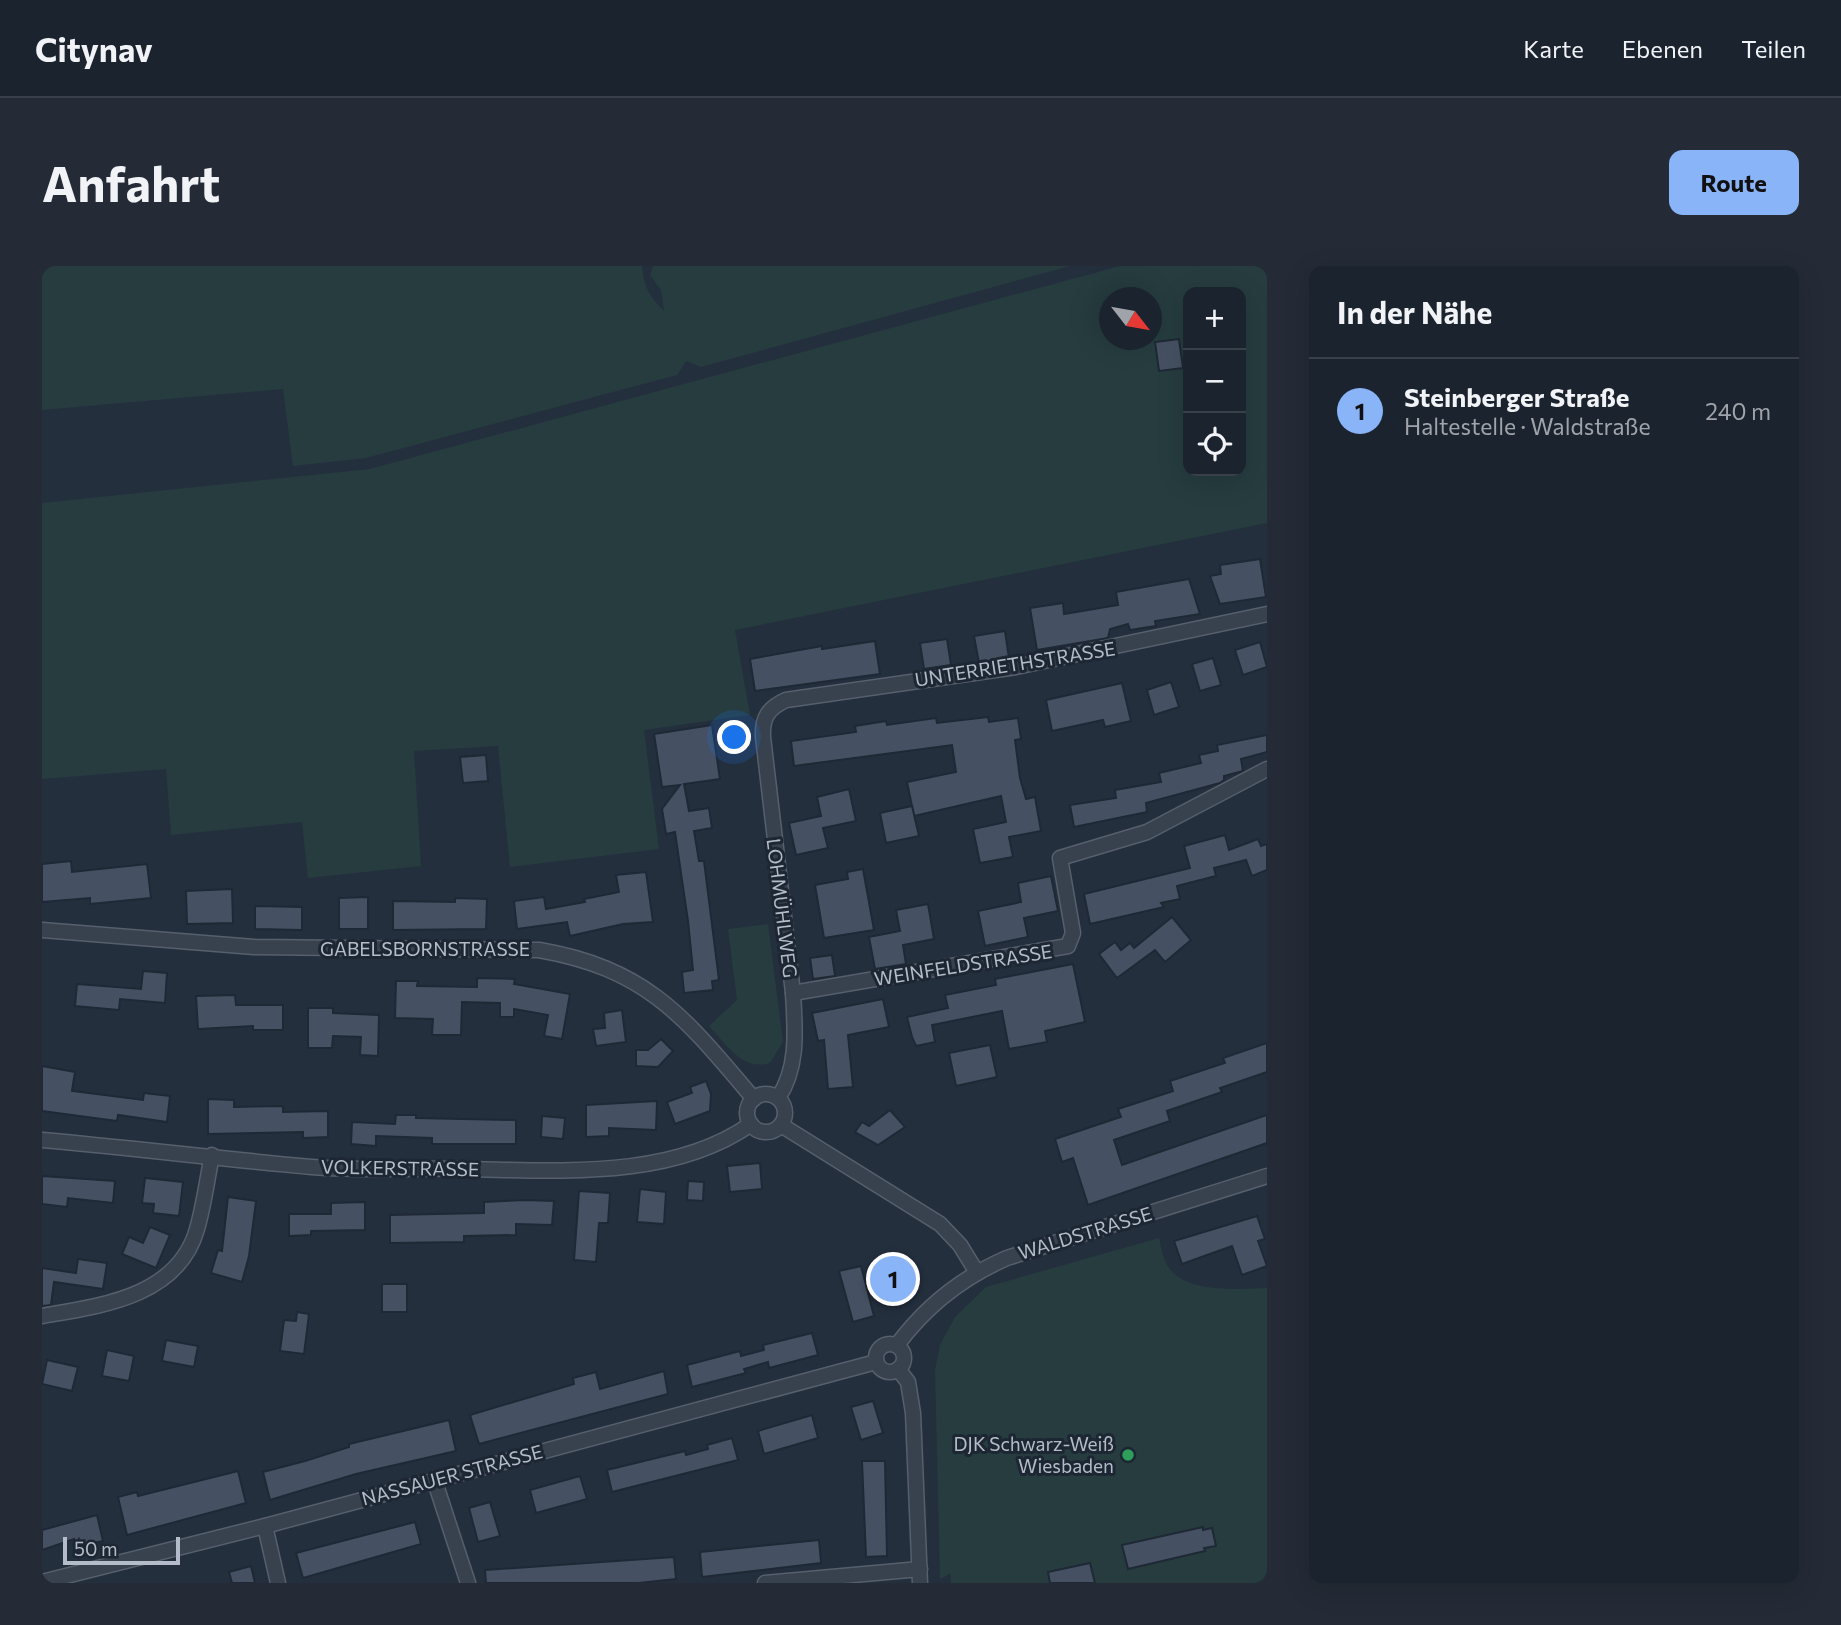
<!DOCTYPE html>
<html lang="de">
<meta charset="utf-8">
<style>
:root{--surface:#1b232e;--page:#242b36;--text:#f1f3f6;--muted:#a0a4aa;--line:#39404a;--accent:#8ab4f8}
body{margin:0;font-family:Commissioner,sans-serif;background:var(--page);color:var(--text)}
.controls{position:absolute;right:21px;top:21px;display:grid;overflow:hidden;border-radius:14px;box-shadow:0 7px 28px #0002}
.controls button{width:63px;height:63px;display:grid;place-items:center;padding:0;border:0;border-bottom:2px solid var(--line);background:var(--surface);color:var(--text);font:35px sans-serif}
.compass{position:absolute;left:1057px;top:21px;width:63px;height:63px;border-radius:50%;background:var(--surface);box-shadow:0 7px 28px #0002;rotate:121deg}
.scale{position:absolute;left:21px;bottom:18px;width:117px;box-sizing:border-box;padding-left:7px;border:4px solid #b4bcc9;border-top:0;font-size:19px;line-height:24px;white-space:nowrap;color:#b4bcc9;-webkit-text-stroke:5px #1d2633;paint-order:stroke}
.you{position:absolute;left:693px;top:472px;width:24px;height:24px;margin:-18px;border:5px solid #fff;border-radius:50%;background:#1a73e8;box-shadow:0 0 0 10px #1a73e833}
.badge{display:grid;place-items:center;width:46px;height:46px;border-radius:50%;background:var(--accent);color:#111;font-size:23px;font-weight:700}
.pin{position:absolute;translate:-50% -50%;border:4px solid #fff;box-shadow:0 2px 7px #0006}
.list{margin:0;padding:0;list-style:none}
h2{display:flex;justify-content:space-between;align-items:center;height:91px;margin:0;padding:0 28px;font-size:30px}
h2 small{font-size:23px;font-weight:400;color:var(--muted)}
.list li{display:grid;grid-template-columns:46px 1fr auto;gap:21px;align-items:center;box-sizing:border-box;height:105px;padding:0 28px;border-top:2px solid var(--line)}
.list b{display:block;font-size:26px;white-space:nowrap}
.list p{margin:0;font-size:23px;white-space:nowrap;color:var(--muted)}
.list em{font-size:23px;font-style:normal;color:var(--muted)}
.icon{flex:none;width:38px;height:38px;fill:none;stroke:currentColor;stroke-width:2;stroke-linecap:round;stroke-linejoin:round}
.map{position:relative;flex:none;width:1225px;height:1317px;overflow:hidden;border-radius:14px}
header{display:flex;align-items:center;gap:42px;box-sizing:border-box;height:98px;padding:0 35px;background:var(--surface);border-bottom:2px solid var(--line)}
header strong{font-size:33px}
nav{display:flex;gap:38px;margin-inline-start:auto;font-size:24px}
.intro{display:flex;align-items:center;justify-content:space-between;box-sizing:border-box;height:168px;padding:0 42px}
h1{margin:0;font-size:49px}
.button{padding:18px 32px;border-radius:14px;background:var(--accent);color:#111;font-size:24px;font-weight:700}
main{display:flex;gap:42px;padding:0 42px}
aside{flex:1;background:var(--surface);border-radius:14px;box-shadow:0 7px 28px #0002}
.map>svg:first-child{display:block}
.green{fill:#263c3f;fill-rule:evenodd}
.building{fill:#455162;stroke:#1f2835;stroke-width:2}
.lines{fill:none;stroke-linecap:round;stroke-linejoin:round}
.street-casing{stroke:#565f6c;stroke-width:17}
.street{stroke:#38414e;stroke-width:14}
.leisure-dot{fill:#2e9e5b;stroke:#1d2633;stroke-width:2.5}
.labels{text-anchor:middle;stroke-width:6;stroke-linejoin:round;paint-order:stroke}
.street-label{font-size:19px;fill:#b4bcc9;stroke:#1d2633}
.poi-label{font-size:19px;fill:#b4bcc9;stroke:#1d2633;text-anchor:end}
</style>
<header>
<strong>Citynav</strong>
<nav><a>Karte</a><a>Ebenen</a><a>Teilen</a></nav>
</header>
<div class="intro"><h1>Anfahrt</h1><a class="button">Route</a></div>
<main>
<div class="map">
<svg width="1225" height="1317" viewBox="0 0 1225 1317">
<rect width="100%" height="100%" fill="#242f3e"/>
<g class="green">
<path d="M0 0H600C601 19 608 32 622 45L619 24 608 9 611 0H1028L659 101 644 95 635 109 324 192 251 200 241 123 0 144Z"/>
<path d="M1078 0H1225V257L693 364 708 449 602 464 617 583 468 601 456 480 372 485 379 600 266 612 260 556 129 569 124 503 0 513V237L328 203ZM1146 26H1199V205H1146ZM1068 32H1110V74H1068Z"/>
<path d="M726 658 741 776 728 797C700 805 685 779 667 760L695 734 686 663Z"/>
<path d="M1117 972C1119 980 1121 991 1125 999 1142 1028 1197 1023 1225 1022V1317H909V1307L898 1313 893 1104 898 1079 913 1051 944 1021Z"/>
</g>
<g class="building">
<polygon points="1137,73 1141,102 1117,105 1113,76"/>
<polygon points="1218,293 1224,331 1178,338 1168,310 1179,308 1178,299"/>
<polygon points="1147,313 1158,348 1113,355 1114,360 1088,364 1086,358 1068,363 1066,372 995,384 988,342 1021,337 1022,348 1076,339 1074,326"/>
<polygon points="963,365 967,392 937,397 932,370"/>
<polygon points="905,373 909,399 882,403 878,377"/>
<polygon points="833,375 838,408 713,425 708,393 780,380 780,383"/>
<polygon points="1218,376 1225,401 1201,409 1193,384"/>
<polygon points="1171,392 1179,419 1158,425 1150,398"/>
<polygon points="1129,416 1137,441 1112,449 1105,424"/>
<polygon points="1080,417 1089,455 1063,461 1061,454 1010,465 1004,434"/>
<polygon points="946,451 947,456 976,452 979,473 973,474 978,512 984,533 993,531 999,565 967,571 971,591 938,597 931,563 964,556 959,530 872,550 865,516 914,506 910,479 752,500 749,475 814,466 813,460 844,455 845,459 894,452 895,457"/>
<polygon points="670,459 678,513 642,518 647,545 667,542 670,562 652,565 657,595 662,595 677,714 670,715 671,724 642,727 640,706 651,704 646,655 633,566 624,568 620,543 638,519 620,521 612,468"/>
<polygon points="1225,469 1225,486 1199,493 1201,505 1182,510 1182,514 1178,517 1104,537 1105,546 1032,561 1028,539 1074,532 1073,524 1119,516 1117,507 1159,497 1157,489 1176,485 1175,479"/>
<polygon points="444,489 446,515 421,517 418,491"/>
<polygon points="807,523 814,555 781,562 786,582 754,589 747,557 779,550 775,531"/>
<polygon points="870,540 877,570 844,577 838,547"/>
<polygon points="1183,569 1187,584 1216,573 1219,580 1225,578 1225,604 1210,610 1204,594 1172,602 1174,610 1135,620 1138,633 1119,637 1122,641 1048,658 1042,628 1148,602 1142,580"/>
<polygon points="29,595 30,606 105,598 109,632 48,638 48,632 0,636 0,598"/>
<polygon points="821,603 832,664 782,672 773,619 806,613 805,606"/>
<polygon points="604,606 611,656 581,658 528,670 525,656 475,663 472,635 502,631 504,643 543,636 542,633 577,626 574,609"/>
<polygon points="1009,610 1016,645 982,652 986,671 943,680 936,645 979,636 976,617"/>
<polygon points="190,623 191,657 145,658 144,625"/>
<polygon points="326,631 326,663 297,663 297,632"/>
<polygon points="413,632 445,633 444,663 351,664 351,635 413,636"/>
<polygon points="886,638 892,673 861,679 864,698 833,703 827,671 858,665 854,644"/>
<polygon points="213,640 260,641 260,664 213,663"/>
<polygon points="1130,651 1149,674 1123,696 1113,684 1075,712 1057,688 1073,676 1079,684 1088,677 1092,682"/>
<polygon points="790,689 793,710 771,713 768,692"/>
<polygon points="1031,698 1043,756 1003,765 1005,776 967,783 960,745 890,759 893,776 874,780 870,771 865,751 906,742 903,729 954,719 953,713"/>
<polygon points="101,705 125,707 123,737 78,733 77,744 33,740 35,718 99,723"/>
<polygon points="435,712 473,713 472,718 528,728 520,773 502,770 506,749 472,743 472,751 458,751 458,737 420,736 419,769 390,769 391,753 353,752 354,715 376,715 375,720 435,721"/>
<polygon points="193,729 194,739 241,739 241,764 211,764 211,760 156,763 154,730"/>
<polygon points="841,733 847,761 806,769 811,821 786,823 782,774 776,775 770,747"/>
<polygon points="266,742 291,742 291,747 337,749 336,790 318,789 319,771 291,770 290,782 266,782"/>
<polygon points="580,744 584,776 554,780 551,763 563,762 562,747"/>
<polygon points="619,773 631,785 616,801 594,800 594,784 606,784"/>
<polygon points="1225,777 1225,806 1178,822 1180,826 1125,845 1128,855 1072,874 1080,899 1225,849 1225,877 1046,939 1031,892 1020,896 1013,873 1079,851 1076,843 1131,825 1128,815 1183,797 1181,792"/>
<polygon points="948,779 955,811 914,820 907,787"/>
<polygon points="0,800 33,806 30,825 101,834 102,827 128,830 125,856 76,849 75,855 0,845"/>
<polygon points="664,815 669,828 668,845 633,858 625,836 650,827 648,821"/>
<polygon points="166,833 192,834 192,841 241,840 241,846 286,845 286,871 261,872 261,866 166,868"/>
<polygon points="615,835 614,864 567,862 567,870 544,871 544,839"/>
<polygon points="848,844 863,861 836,879 813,866 820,856 827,860"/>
<polygon points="354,849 374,849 374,852 474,854 474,878 390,878 390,872 334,870 334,880 309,878 310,856 353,858"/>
<polygon points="500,850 523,852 521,873 499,871"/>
<polygon points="718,897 720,923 688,926 685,900"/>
<polygon points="0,910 73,915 71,937 26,932 25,941 0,938"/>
<polygon points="103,912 141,916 137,950 111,947 112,938 100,937"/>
<polygon points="646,915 662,916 661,935 645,934"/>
<polygon points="598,923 624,926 622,958 595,956"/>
<polygon points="537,925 568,927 566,957 557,957 554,996 532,994"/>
<polygon points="186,931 214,935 207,990 200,1016 169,1007 176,984 180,985"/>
<polygon points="483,934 512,935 510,959 474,958 474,969 422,970 422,976 348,977 348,949 442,947 442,936"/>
<polygon points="323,936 323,964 269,965 269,969 247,970 247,948 289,948 289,937"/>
<polygon points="1215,950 1223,973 1216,975 1225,1000 1200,1009 1190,980 1140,998 1132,975"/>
<polygon points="108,961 128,969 114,1002 80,988 87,971 101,977"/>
<polygon points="36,993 65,997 61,1023 12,1016 9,1039 0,1040 0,1002 34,1007"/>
<polygon points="819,1000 832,1050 811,1056 797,1005"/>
<rect x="340" y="1018" width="25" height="28"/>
<polygon points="255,1046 267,1048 262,1088 238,1085 242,1054 254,1055"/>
<polygon points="770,1067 776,1089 727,1102 726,1096 702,1103 704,1107 650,1121 645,1099 698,1085 699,1090 722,1084 721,1079"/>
<polygon points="124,1074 156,1080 152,1101 120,1095"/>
<polygon points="65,1084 92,1090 87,1115 60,1110"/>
<polygon points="5,1094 36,1101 30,1125 0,1118"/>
<polygon points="622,1105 626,1128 437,1178 428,1149 532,1118 531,1112 554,1106 558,1123"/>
<polygon points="831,1135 841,1167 819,1174 809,1141"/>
<polygon points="770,1149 776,1172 722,1188 716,1165"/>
<polygon points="407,1154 414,1185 314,1208 228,1234 221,1206 263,1195 307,1181 307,1178"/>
<polygon points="690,1172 696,1194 570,1226 565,1204 643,1185 644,1189 666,1183 665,1179"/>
<polygon points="820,1195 843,1195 845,1290 824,1291"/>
<polygon points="196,1205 204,1237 85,1269 76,1231 95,1226 96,1230"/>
<polygon points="538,1210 545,1233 494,1247 488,1224"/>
<polygon points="448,1236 458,1270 436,1276 427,1242"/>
<polygon points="55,1249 61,1275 34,1281 32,1273 0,1284 0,1264"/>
<polygon points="373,1256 379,1278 261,1312 254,1287"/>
<polygon points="1161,1261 1161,1264 1170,1262 1174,1280 1162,1282 1163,1285 1086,1303 1080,1279"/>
<polygon points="777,1274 779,1297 660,1311 658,1286"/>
<polygon points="632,1291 634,1313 597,1317 444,1317 443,1304"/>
<polygon points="1048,1297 1053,1317 1008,1317 1006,1306"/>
<polygon points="209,1300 213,1317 190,1317 187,1306"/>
</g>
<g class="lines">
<defs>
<g id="street">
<path d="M0 664 212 681 497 684C607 703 644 753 712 833"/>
<polyline points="751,727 1026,680 1031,667 1018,592 1105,566 1225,503"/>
<circle cx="724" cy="847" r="19"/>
<path d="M736 832C757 801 753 763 751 727L721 471C720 452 726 442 744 434L974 401 1225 348"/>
<polyline points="739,859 898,958 918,979 934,1005"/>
<path d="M0 874C90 882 180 893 270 901 320 905 370 902 419 903 513 904 628 915 709 858"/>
<path d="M0 1050C58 1040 136 1031 155 963 162 939 165 914 170 889"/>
<circle cx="848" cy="1092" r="14"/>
<path d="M855 1079C884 1040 921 1011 965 992L1225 910"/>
<polyline points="856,1103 866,1116 871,1147 878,1317"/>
<polyline points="392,1213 426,1317"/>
<polyline points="223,1260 236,1317"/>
<polyline points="0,1316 223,1260 834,1096"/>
<polyline points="723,1317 878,1303"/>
</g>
</defs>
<use href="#street" class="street-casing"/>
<use href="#street" class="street"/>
</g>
<circle class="leisure-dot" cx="1086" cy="1189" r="7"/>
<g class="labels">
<g class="street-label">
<text transform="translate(973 398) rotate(-9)" y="7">UNTERRIETHSTRASSE</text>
<text transform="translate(740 642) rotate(83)" y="7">LOHMÜHLWEG</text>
<text x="383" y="690">GABELSBORNSTRASSE</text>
<text transform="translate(921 699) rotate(-9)" y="7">WEINFELDSTRASSE</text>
<text transform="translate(358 902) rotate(1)" y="7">VOLKERSTRASSE</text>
<text transform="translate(1043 967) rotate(-17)" y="7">WALDSTRASSE</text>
<text transform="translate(410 1209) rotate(-15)" y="7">NASSAUER STRASSE</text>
</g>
<g class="poi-label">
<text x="1072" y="1185">DJK Schwarz-Weiß<tspan x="1072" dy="22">Wiesbaden</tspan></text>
</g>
</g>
</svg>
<div class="controls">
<button>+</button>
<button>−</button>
<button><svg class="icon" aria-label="locate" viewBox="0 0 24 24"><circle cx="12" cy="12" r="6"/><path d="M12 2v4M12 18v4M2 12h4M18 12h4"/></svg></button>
</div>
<svg class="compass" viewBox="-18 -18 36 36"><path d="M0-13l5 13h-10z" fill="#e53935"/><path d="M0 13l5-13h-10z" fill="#a0a4aa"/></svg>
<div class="scale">50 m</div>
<div class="you"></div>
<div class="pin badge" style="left:851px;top:1013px">1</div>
</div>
<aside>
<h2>In der Nähe<small></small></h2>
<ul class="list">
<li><span class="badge">1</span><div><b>Steinberger Straße</b><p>Haltestelle · Waldstraße</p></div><em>240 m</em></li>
</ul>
</aside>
</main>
